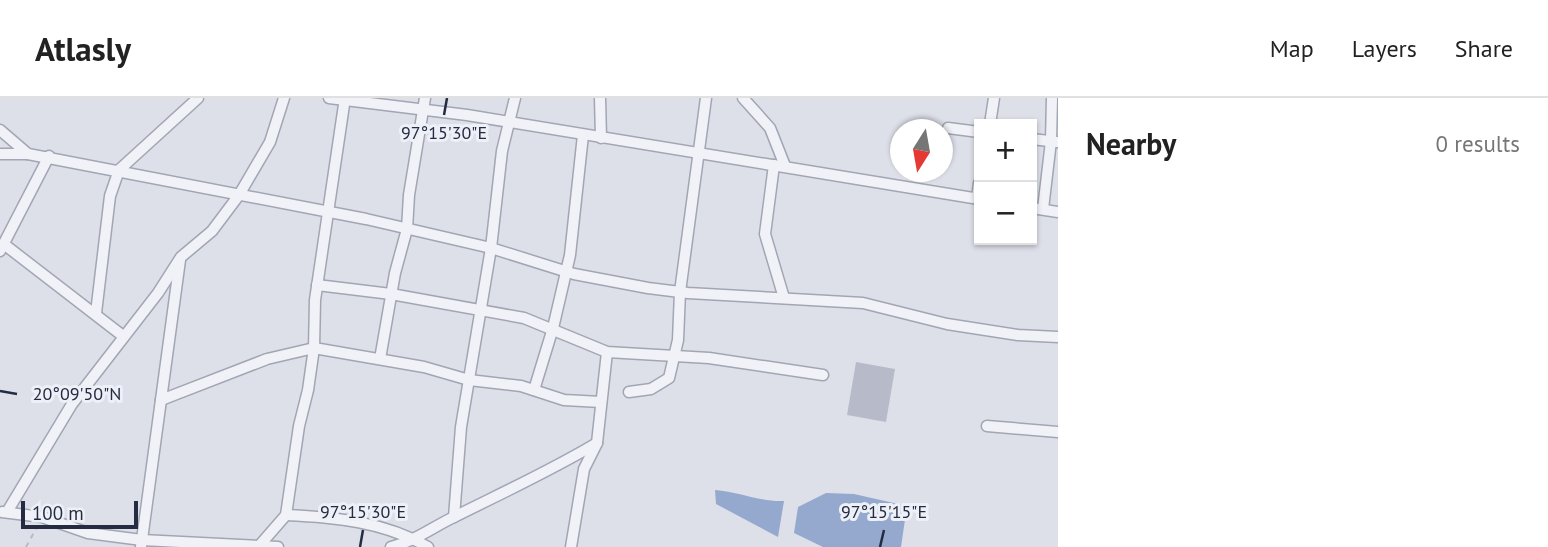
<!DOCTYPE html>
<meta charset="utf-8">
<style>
:root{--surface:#fff;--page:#f6f6f6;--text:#222;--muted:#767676;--line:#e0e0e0}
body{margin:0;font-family:"PT Sans",sans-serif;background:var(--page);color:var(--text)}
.controls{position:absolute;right:21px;top:21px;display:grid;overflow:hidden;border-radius:0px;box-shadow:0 2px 5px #0004}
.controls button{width:63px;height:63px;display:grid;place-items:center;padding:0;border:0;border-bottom:2px solid var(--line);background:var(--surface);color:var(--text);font:35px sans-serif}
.compass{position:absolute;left:890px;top:21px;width:63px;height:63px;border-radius:50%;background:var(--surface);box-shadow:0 2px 5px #0004;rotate:191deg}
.scale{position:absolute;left:21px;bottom:18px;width:117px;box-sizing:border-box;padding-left:7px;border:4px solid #252c41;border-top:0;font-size:19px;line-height:24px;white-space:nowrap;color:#252c41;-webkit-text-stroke:5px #edf0f6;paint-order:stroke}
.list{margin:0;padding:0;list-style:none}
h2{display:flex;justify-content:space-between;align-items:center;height:91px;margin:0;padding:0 28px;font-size:30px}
h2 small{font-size:23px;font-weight:400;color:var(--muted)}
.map{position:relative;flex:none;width:1058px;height:449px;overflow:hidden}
header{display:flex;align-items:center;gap:42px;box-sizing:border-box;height:98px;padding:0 35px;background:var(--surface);border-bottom:2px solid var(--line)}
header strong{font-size:33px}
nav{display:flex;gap:38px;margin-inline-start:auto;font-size:24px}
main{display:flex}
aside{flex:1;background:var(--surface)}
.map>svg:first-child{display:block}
.water{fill:#95a8cd}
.building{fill:#b7bbc9}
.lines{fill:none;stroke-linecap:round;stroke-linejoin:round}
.minor-casing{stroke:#a2a6b3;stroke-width:13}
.path{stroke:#b7bbc4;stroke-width:2;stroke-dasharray:5 5;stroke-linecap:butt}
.minor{stroke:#f0f2f7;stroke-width:10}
.ticks{fill:none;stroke:#252c41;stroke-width:2.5}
.ticks-label{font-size:18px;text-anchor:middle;fill:#252c41;stroke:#edf0f6;stroke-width:6;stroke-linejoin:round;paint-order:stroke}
</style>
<header>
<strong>Atlasly</strong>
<nav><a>Map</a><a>Layers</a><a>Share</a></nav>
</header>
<main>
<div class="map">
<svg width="1058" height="449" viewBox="0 0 1058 449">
<rect width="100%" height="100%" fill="#dde0e9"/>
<g class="water">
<path d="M715 392C740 394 760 404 784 403L778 439 716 406Z"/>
<polygon points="826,395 854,396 907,408 901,449 823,449 794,435 798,409"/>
</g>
<polygon class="building" points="856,264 895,271 886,324 847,317"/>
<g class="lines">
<defs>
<g id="minor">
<polyline points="329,0 467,17 979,101"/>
<polyline points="600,0 601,40"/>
<polyline points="743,0 770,30 785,68"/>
<polyline points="990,26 994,0"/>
<polyline points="948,30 979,34"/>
<polyline points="0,32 28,56 366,121 491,150 574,176 648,190 688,195 863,205 947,226 1018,237 1058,239"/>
<polyline points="1032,41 1057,44"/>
<polyline points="0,56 28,56"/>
<polyline points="774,67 765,136 784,200"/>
<polyline points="977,100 979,85"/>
<polyline points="1032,110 1058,114"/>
<polyline points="1043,111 1051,43 1052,0"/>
<polyline points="5,147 123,238"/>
<polyline points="0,153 49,58"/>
<polyline points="317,187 391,196 524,220 607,254 709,260 823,277"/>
<polyline points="96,215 110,98 119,72 198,0"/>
<polyline points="380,261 395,175 407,131 409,97 425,0"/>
<polyline points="534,292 553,230 570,157 583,37"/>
<polyline points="629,294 651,291 669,280 678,242 680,194 706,0"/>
<polyline points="161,302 267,261 314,250 424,269 469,282 521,288 564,302 601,304"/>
<polyline points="987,328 1058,334"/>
<polyline points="2,414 42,419 88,435 142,442 278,449"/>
<polyline points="7,414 72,306 158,195 181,159 212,133 239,97 270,44 284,0"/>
<path d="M286 417C335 419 385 424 428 449"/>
<polyline points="454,419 461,329 491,150 502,53 515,0"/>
<polyline points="259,448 286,417 299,328 308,292 314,250 315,202 345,0"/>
<polyline points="141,449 180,162"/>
<path d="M391 449C417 442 431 430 454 419 502 395 550 373 597 345"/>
<polyline points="571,449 584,371 597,345 607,254"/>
</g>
</defs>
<use href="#minor" class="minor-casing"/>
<polyline class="path" points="26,449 37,429"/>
<use href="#minor" class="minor"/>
</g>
<path class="ticks" d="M444 17 447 0M0 293 17 296M360 449 363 432M880 449 884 432"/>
<g class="ticks-label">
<text x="444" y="41">97°15'30"E</text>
<text x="77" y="302">20°09'50"N</text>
<text x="363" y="420">97°15'30"E</text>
<text x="884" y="420">97°15'15"E</text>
</g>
</svg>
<div class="controls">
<button>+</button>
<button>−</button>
</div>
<svg class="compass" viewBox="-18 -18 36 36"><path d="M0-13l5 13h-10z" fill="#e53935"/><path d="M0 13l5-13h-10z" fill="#767676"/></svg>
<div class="scale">100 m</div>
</div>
<aside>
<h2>Nearby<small>0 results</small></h2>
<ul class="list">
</ul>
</aside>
</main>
